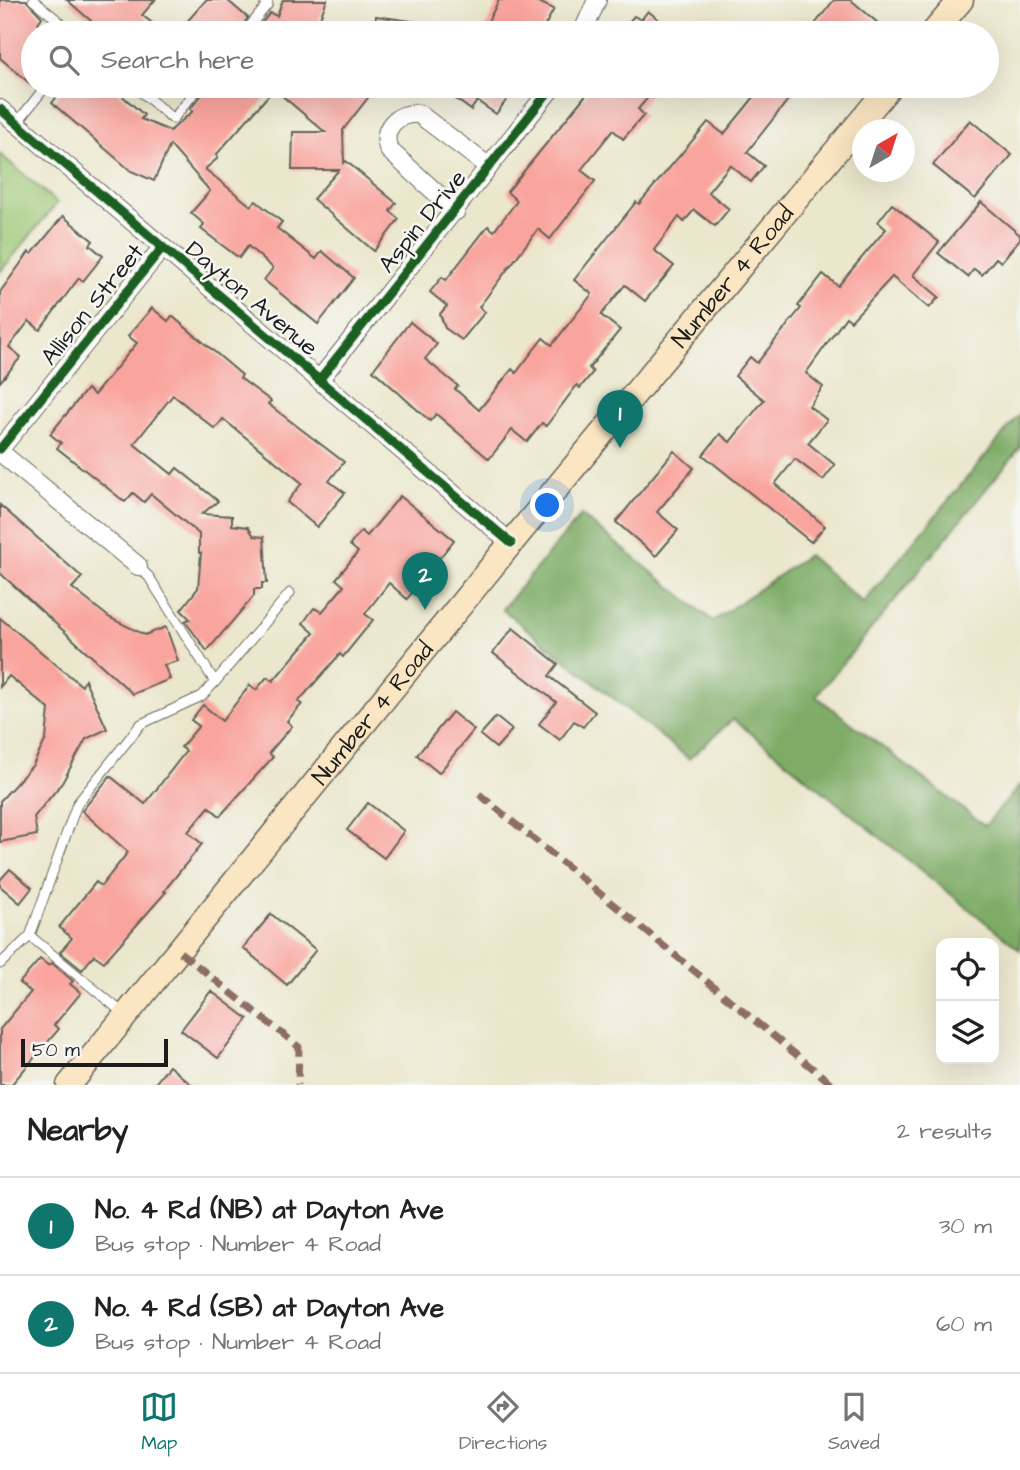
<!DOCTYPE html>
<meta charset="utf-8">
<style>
:root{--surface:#fff;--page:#f6f6f6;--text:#222;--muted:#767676;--line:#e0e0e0;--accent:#0f766e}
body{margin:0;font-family:"Architects Daughter",sans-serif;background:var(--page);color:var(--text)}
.controls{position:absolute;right:21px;bottom:21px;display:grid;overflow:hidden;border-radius:14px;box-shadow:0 7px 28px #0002}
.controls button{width:63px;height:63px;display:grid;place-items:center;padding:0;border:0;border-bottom:2px solid var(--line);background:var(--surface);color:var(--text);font:35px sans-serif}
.compass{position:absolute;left:852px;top:119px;width:63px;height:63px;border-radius:50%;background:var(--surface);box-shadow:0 7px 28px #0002;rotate:39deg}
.scale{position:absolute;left:21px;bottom:18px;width:147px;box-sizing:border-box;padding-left:7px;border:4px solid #1c1c1c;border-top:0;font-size:19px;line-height:24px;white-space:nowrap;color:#1c1c1c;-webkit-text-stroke:5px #f6f6f2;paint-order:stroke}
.you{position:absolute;left:548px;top:506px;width:24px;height:24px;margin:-18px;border:5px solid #fff;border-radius:50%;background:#1a73e8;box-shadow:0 0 0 10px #1a73e833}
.badge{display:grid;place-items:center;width:46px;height:46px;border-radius:50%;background:var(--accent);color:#fff;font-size:23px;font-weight:700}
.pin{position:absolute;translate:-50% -58px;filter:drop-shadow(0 2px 4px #0008)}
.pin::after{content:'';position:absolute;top:37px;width:24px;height:21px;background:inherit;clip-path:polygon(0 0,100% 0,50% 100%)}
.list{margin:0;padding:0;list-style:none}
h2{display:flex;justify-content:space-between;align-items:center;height:91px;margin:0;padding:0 28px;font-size:30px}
h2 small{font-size:23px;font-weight:400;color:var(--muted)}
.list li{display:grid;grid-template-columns:46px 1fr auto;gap:21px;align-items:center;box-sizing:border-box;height:98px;padding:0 28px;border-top:2px solid var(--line)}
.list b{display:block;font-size:26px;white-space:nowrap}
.list p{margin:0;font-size:23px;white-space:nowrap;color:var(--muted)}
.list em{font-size:23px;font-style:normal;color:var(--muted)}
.icon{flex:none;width:38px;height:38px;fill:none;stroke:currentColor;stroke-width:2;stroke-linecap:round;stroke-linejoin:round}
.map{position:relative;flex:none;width:1020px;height:1085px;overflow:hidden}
.search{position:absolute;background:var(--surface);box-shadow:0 7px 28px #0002;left:21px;right:21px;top:21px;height:77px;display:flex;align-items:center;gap:18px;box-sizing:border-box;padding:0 24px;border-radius:38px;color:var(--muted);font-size:26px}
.sheet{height:287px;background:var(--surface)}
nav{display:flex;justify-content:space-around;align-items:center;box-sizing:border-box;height:98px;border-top:2px solid var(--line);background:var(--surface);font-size:19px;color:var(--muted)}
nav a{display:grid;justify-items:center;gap:4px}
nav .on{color:var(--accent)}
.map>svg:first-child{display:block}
.green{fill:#9dc774;stroke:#5c7248;stroke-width:2}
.forest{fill:#7eac66;stroke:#4d6441;stroke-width:2}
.building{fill:#f9a59e}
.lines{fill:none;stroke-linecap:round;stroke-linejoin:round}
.service-casing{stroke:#64635a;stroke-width:11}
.minor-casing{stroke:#64635a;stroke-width:20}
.secondary-casing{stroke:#64635a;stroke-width:27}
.service{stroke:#fff;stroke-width:9}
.minor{stroke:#fff;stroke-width:18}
.secondary{stroke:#fbe6c3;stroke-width:24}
.quiet{stroke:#8d6e63;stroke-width:7;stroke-dasharray:14 7;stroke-linecap:butt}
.cycleway-casing{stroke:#f6f6f2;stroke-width:13}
.cycleway{stroke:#1b5e20;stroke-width:9}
.labels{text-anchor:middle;stroke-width:5;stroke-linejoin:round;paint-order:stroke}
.street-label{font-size:24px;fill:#1c1c1c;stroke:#f6f6f2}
</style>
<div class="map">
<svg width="1020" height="1085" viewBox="0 0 1020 1085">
<rect width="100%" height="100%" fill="#f6f6f2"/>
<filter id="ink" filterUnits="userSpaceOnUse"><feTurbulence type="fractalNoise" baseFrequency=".0143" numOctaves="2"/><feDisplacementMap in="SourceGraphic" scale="14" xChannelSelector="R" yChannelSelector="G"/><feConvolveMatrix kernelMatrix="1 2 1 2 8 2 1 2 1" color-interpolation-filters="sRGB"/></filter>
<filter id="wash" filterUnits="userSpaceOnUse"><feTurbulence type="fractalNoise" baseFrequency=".00686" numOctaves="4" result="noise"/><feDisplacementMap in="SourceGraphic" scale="28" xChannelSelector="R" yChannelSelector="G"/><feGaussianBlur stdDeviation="1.57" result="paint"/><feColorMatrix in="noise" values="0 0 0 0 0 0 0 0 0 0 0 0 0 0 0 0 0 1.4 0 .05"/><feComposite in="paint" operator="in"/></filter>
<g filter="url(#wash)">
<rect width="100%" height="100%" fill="#ebe7cc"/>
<polygon class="green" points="0,154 57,203 0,272"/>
<polygon class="forest" points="1020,414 1020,448 816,696 985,826 1020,785 1020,950 733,719 689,759 502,609 581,515 713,621 808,555 863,603"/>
<g id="blocks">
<g class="building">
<polygon points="0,0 26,0 42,17 38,23 50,33 33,33 33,86 0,58"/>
<polygon points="67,0 155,0 142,15 165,33 105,33"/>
<polygon points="206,0 227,0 248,18 237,33 177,33"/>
<polygon points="283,0 327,0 314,33 253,33 270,13 277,16"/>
<polygon points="499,0 534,0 554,9 541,33 482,33"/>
<polygon points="834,0 851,0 879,24 872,33 860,33 850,25 844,33 808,33"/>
<polygon points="648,11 675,33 619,33 634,16 641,20"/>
<polygon points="376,16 432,24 432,33 374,33"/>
<polygon points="65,86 111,86 144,115 141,119 170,131 193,111 190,109 209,86 377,86 343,130 344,163 346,161 396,203 390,211 399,219 374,251 313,199 339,170 292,170 293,132 325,132 274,89 216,155 218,158 205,169 251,206 256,201 282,222 277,228 316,259 322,251 354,278 318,324 264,280 273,268 248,246 239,258 201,229 204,224 191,213 210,191 170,145 154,181 131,171 52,103"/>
<polygon points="438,86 517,86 496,114 477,101 471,110"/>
<polygon points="593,86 658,86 638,109 644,115 623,139 613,130 581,170 595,181 550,239 538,229 479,307 485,312 462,340 445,328 440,314 447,306 430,292 442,277 446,280 488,226 494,231 517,201 507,192"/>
<polygon points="763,86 799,86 747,152 764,166 751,182 730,165 708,192 729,209 715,226 694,210 684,222 679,217 654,250 674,266 645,301 625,285 601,315 620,330 589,368 593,372 580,388 577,385 546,426 542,423 527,442 512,430 489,459 436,414 430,421 373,370 410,322 437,344 425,359 458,386 455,389 479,410 512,369 516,373 543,338 552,345 592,294 574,280 636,202 639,204 708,122 724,134"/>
<polygon points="970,120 1012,155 975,199 933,165"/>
<polygon points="981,202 1020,235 1020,239 1001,262 996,258 982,275 974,269 968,277 938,253"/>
<polygon points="892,204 939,242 913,275 939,297 929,308 892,277 851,321 846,317 806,373 823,387 809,406 827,420 808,443 835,465 823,480 795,459 775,484 825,526 811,542 703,455 720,434 730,442 764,400 735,376 750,357 757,363 801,308 798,306 823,274 838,286 886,229 878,222"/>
<polygon points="63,216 93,241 90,245 103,256 83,281 79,278 40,330 29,321 9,347 21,357 0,382 0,292 29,252 32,254"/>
<polygon points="152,308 168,321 172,316 242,375 240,378 271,401 268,404 344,462 329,481 345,493 317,527 287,502 302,483 223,419 215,429 173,395 134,444 172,474 177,468 218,501 202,514 232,516 232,525 248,527 254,536 264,537 267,583 262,583 262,589 254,589 254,596 207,651 185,621 190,619 181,610 198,588 201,553 199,553 199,534 151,494 144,502 133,493 125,502 57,448 61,443 50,434 87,389 94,395 137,343 128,336"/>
<polygon points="674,451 694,468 657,512 678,530 656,556 616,522"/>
<polygon points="400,496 454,540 407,599 389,583 365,614 373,620 343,657 340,654 298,702 302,704 287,721 292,726 269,753 273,757 220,816 209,807 188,832 202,844 164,891 166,892 104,962 94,955 82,970 60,952 72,938 59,927 96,882 101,886 128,852 82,811 110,776 145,804 186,751 181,747 199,726 191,720 203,705 222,721 250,685 256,690 267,677 273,681 314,633 303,623 314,608 322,612 344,586 336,579 358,552 350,545 361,531 367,536"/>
<polygon points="0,505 82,577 72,588 110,618 145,635 166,627 178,661 164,665 170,679 133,694 0,573"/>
<polygon points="0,618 82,686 85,680 107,729 86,739 62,783 34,817 37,835 0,842 0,801 33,765 46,739 49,709 9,676 0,687"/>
<polygon points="513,628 558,664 549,676 595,712 583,727 574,721 560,740 539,724 556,702 493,653"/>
<polygon points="452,712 474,730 439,773 417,755"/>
<polygon points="496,717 512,730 496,748 480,735"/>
<polygon points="368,803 404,831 384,858 347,830"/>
<polygon points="10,869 32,888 20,903 0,886 0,880"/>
<polygon points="271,914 316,950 287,985 243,948"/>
<polygon points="40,959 49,966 52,963 73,981 70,984 81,993 54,1025 59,1029 11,1085 0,1085 0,1029 31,992 19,983"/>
<polygon points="211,991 248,1019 218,1058 181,1030"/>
<polygon points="169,1066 192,1085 154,1085"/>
</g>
</g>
</g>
<g filter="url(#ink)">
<use href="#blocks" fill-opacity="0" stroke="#64635a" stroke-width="2"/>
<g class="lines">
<defs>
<g id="service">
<polyline points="33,0 73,33"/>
<polyline points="244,33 268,4 263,0"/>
<polyline points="134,86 173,119 200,86"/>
<polyline points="16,124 46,86"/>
<polyline points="138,566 149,577 215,682 290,593"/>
<polyline points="30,936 123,1013"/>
<polyline points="0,964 30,936 77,804 141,724 202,696 215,682"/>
</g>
<g id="minor">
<polyline points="582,33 597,0"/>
<polyline points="0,109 511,543"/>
<path d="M456 211 389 150C380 129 397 112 419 114L489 167"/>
<polyline points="319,380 553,86"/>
<polyline points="0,449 162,248"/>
<polyline points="0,452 138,566"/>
</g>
<g id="secondary">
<polyline points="933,33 961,0"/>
<path id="s1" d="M69 1085 511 543 890 86"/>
</g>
</defs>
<use href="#service" class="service-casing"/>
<use href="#minor" class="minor-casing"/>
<use href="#secondary" class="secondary-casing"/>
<use href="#service" class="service"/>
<use href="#minor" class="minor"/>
<use href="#secondary" class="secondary"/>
<g class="quiet">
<polyline points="479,794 833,1085"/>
<polyline points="180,952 299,1047 298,1085"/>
</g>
<defs>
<g id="cycleway">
<polyline points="0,109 511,543"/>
<polyline points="319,380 553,86"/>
<polyline points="0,449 162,248"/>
</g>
</defs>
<use href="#cycleway" class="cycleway-casing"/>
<use href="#cycleway" class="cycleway"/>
</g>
</g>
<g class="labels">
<g class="street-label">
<text transform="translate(422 221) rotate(-51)" y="8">Aspin Drive</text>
<text dy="8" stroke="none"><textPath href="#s1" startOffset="1046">Number 4 Road</textPath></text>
<text transform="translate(252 298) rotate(40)" y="8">Dayton Avenue</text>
<text transform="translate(92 304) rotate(-51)" y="8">Allison Street</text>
<text dy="8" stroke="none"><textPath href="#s1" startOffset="480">Number 4 Road</textPath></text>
</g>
</g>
</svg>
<div class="controls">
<button><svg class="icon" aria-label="locate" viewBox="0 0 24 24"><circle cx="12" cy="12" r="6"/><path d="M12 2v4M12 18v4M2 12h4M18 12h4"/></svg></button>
<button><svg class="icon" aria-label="layers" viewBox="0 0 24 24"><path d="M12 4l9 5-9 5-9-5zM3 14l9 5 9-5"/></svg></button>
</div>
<svg class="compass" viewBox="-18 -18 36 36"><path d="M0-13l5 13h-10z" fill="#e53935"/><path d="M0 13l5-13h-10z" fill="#767676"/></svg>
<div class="scale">50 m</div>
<div class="you"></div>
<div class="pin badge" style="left:620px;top:448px">1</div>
<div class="pin badge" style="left:425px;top:610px">2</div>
<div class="search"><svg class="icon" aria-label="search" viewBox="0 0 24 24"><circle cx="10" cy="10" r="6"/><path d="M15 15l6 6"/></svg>Search here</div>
</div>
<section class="sheet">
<h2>Nearby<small>2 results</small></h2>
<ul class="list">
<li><span class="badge">1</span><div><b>No. 4 Rd (NB) at Dayton Ave</b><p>Bus stop · Number 4 Road</p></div><em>30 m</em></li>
<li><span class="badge">2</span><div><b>No. 4 Rd (SB) at Dayton Ave</b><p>Bus stop · Number 4 Road</p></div><em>60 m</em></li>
</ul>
</section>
<nav>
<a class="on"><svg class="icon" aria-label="map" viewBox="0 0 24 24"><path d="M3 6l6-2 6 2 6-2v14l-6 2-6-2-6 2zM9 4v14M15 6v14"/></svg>Map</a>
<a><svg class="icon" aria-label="directions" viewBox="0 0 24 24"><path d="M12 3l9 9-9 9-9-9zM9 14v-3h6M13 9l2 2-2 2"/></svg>Directions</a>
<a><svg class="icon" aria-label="saved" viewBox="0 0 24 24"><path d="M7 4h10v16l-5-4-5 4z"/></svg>Saved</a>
</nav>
